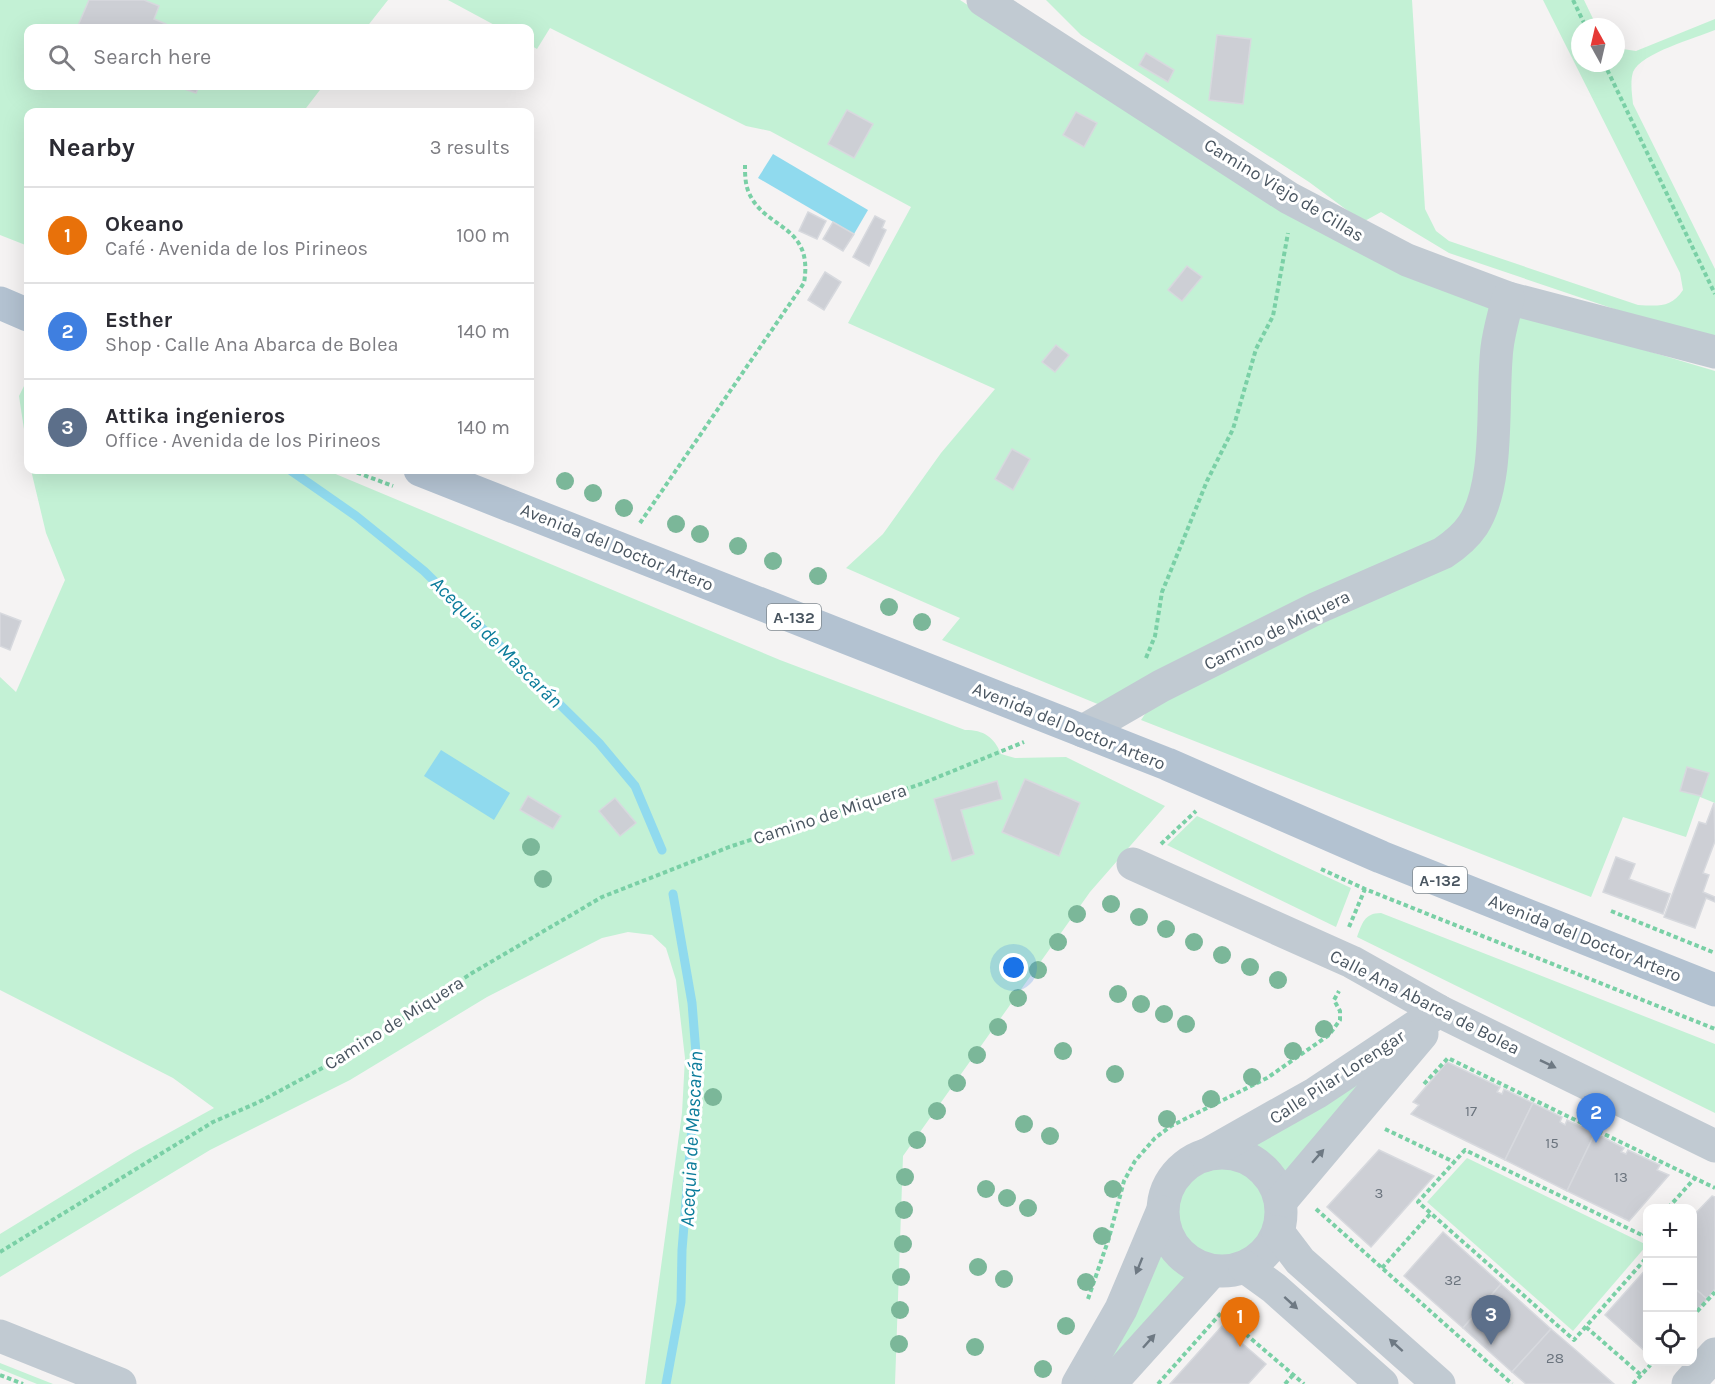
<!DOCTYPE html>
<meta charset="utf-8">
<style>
:root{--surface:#fff;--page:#f2f2f3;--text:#2b2b33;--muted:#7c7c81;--line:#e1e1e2;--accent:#2563eb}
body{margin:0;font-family:Karla,sans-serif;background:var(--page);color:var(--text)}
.controls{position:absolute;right:18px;bottom:18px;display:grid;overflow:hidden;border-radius:12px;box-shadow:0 6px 24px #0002}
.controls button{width:54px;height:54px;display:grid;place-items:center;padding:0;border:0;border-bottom:2px solid var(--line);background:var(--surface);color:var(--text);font:30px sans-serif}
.compass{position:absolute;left:1571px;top:18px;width:54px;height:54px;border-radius:50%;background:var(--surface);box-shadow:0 6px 24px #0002;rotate:352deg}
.you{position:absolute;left:1014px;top:968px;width:21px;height:21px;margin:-15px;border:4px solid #fff;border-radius:50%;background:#1a73e8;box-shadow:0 0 0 9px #1a73e833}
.badge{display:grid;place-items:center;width:39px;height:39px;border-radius:50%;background:var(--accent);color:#fff;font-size:20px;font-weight:700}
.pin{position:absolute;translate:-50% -50px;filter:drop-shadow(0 2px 3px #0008)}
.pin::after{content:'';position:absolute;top:32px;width:21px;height:18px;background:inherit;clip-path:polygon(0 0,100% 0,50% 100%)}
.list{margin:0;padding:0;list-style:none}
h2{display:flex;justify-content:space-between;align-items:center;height:78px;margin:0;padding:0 24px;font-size:26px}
h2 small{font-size:20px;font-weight:400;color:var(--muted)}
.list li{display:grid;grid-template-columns:39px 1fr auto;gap:18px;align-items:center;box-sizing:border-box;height:96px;padding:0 24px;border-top:2px solid var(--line)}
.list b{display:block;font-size:22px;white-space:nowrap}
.list p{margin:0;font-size:20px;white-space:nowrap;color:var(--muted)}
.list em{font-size:20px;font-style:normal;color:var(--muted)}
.icon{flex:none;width:33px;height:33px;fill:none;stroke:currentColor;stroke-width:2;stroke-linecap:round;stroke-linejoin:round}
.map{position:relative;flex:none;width:1715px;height:1384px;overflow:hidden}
.search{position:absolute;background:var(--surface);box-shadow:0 6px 24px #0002;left:24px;top:24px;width:510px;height:66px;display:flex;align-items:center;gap:15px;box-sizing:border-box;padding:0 21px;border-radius:12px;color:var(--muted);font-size:22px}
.panel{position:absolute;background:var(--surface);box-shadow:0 6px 24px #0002;left:24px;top:108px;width:510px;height:366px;border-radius:12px}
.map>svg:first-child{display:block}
.green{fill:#c3f1d5;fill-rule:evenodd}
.water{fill:#90daee}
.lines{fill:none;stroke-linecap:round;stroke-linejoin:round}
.stream{stroke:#90daee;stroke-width:9}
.building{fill:#cdcfd5;stroke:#d7d9de;stroke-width:1.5}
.path{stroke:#7ad0a6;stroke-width:4;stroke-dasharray:4.5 3;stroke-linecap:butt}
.minor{stroke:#c1cad2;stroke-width:33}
.major{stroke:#b3c2d1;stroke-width:33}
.tree{fill:#7bb799}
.oneway{fill:#6e7983}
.labels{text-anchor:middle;stroke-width:6;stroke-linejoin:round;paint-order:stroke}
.number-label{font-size:15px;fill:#6b747e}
.shield{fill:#fff;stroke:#808990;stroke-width:1.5}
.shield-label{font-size:16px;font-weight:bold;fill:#4a5661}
.street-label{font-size:18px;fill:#4a5661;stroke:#fff}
.water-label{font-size:20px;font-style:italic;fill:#0c7c9b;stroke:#fff}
</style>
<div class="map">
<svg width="1715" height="1384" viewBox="0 0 1715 1384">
<rect width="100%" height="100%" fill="#f5f3f3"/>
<g class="green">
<polygon points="0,0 388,0 366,28 28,28 28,86 323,86 303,112 28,112 28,246 0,235"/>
<polygon points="448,0 960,0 1224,173 1594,335 1715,371 1715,803 1700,797 1686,837 1623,817 1591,897 1141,720 1151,705 1100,705 942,640 960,618 846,568 883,534 941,453 995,389 848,323 911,207 770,131 746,126 550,28 537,49 530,45 530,28 500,28"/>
<path d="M1046 0H1412L1425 209 1436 231 1449 241 1638 305C1658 306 1671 308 1683 290L1680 273 1543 0H1584L1597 27H1580V63H1616V48L1636 51 1715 19V30C1696 38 1641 53 1633 72 1630 82 1632 94 1633 104L1715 269V343L1449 253 1381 212 1363 222 1309 182 1081 35Z"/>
<polygon points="28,378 28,456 19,396"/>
<path d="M31 470H326L780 660 965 730C984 730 994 737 1001 754L1015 758 1066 757 1165 806 1090 892 903 1156 895 1384H645L682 1113 685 1058 676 980 666 948 652 935 628 932 602 938 487 997 350 1080 210 1150 0 1277V1234L134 1152 214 1108 173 1078 0 990V677L16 692 65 580 46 533ZM1025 779 1080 803 1059 856 1003 832ZM997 781 1002 799 961 810 974 854 952 861 934 799Z"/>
<polygon points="1197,816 1351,888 1336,927 1167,845"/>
<path d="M1381 913 1715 1044V1113L1357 937C1362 924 1364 913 1381 913Z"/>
<polygon points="1391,1052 1287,1174 1271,1155 1250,1143"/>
<polygon points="1467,1158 1647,1245 1573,1331 1427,1202"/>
<circle cx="1222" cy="1212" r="46"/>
<polygon points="1158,1251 1169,1265 1187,1278 1091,1384"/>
<polygon points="0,1363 53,1384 37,1384 0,1369"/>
</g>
<g class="water">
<polygon points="773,154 868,210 854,234 758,178"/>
<polygon points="441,750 510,793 494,820 424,776"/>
</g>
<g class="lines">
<g class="stream">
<polyline points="290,470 356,516 424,571 599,743 635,786 662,850"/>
<polyline points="666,1384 681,1302 682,1250 697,1066 692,1003 673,894"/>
</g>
</g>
<g class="building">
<polygon points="89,0 144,0 159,6 154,19 166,24 165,28 77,28"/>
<polygon points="1217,35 1251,39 1243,104 1209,100"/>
<polygon points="1146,53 1174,70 1168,82 1139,65"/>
<polygon points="176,86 199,86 196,93"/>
<polygon points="847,110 873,124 854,158 828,144"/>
<polygon points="1076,112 1097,123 1084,147 1063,135"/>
<polygon points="808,212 826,221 817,239 799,231"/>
<polygon points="875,216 885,221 882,228 886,230 869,266 853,257"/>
<polygon points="833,222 854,234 843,251 823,239"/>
<polygon points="1187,266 1202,277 1182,301 1168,290"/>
<polygon points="825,272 841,282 824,310 808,300"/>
<polygon points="1056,345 1069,355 1055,372 1042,362"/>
<polygon points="1012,449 1030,459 1013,490 995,479"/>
<polygon points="0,613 21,621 10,650 0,646"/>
<polygon points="1687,767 1709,773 1701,796 1680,791"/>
<polygon points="1025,779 1080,803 1059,856 1002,832"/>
<polygon points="997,781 1002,799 961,810 974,854 952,861 934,799"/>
<polygon points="528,796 561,816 553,829 520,810"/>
<polygon points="615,798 636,823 620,836 599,811"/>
<polygon points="1714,803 1715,841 1703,873 1709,875 1703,892 1715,897 1715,902 1706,898 1695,928 1664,917 1699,822 1706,824"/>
<polygon points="1616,857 1635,864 1629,879 1670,894 1663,914 1603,892"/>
<polygon points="1447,1062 1500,1087 1497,1092 1502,1094 1504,1089 1533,1103 1505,1160 1411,1114 1419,1105 1413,1102"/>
<polygon points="1533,1103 1562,1117 1560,1122 1565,1125 1567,1120 1595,1133 1567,1191 1505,1160"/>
<polygon points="1595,1133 1624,1148 1621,1152 1626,1154 1628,1150 1660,1165 1657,1170 1669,1175 1629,1221 1567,1191"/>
<polygon points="1379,1150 1434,1176 1371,1247 1327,1207"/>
<polygon points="1712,1196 1715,1197 1715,1289 1707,1299 1692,1286 1692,1217"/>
<polygon points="1443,1232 1501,1284 1463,1328 1404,1276"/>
<polygon points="1648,1267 1648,1354 1605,1315"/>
<polygon points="1501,1284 1551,1329 1512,1372 1463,1328"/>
<polygon points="1692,1286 1707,1299 1693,1314 1692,1314"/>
<polygon points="1222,1326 1266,1364 1248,1384 1170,1384"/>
<polygon points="1551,1329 1579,1353 1614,1384 1526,1384 1512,1372"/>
</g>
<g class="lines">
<g class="path">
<polyline points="1573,0 1586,27"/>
<polyline points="1604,63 1715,294"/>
<polyline points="350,470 393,486"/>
<path d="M640 523 804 283C814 224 765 230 749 193 745 184 745 174 745 165"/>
<polyline points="1146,658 1155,636 1162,592 1169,575 1207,481 1233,429 1256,349 1273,316 1288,233"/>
<polyline points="1161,844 1196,811"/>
<polyline points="1321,869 1365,889 1715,1029"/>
<polyline points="1611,911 1715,953"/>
<polyline points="1349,927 1365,889"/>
<polyline points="1424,1084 1448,1058 1715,1188"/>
<polyline points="1385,1129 1454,1162"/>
<polyline points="1668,1208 1695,1178"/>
<polyline points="1316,1209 1512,1384"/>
<polyline points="1643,1236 1648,1231"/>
<polyline points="1648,1238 1465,1150 1418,1202 1574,1340 1648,1256"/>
<polyline points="0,1252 213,1122 259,1102 352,1052 472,973 602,897 729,847 921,784 1024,742"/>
<polyline points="1382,1268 1431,1213"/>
<polyline points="1088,1299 1109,1238 1124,1181 1135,1161 1155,1138 1171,1126 1267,1078 1329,1035 1340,1020 1340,1011 1334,1000 1339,991"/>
<polyline points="1692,1317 1715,1292"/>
<polyline points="1586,1327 1641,1375"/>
<polyline points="0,1375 23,1384"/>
<polyline points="1158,1384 1221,1313 1304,1384"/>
<polyline points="1285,1384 1293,1375"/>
<polyline points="1633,1384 1653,1362"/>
</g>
<g class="minor">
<polyline points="983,0 1289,198 1407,260 1508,298 1715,352"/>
<path d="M1083 731 1161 686 1317 608 1443 553C1455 545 1465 537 1473 525 1501 482 1491 398 1497 348 1499 331 1504 315 1508 298"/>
<polyline points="1133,864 1352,962 1439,1011 1715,1146"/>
<circle cx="1222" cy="1212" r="59"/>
<polyline points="1206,1155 1316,1093 1439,1011"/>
<polyline points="1281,1201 1422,1034"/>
<polyline points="1278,1232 1300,1261 1439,1384"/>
<polyline points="1245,1267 1274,1288 1382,1384"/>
<polyline points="0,1336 120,1384"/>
<polyline points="1078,1384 1121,1309 1162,1212"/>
<polyline points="1110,1384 1212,1271"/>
<polyline points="1688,1384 1715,1354"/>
</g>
<g class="major">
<polyline points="0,303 28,315"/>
<polyline points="420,470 1167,764 1381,857 1715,990"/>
</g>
</g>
<g class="tree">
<circle cx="565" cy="481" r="9"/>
<circle cx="593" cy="493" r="9"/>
<circle cx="624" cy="508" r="9"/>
<circle cx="676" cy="524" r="9"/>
<circle cx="700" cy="534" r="9"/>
<circle cx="738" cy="546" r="9"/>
<circle cx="773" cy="561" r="9"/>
<circle cx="818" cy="576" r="9"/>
<circle cx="889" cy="607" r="9"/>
<circle cx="922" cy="622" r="9"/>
<circle cx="531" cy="847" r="9"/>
<circle cx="543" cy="879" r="9"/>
<circle cx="1111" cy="904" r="9"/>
<circle cx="1077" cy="914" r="9"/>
<circle cx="1139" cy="917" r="9"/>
<circle cx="1166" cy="929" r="9"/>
<circle cx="1058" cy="942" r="9"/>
<circle cx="1194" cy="942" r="9"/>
<circle cx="1222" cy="955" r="9"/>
<circle cx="1250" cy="967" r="9"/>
<circle cx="1038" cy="970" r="9"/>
<circle cx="1278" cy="980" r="9"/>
<circle cx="1118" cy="994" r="9"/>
<circle cx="1018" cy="998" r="9"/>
<circle cx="1141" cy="1004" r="9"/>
<circle cx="1164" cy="1014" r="9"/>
<circle cx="1186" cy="1024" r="9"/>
<circle cx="998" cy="1027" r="9"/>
<circle cx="1324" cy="1029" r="9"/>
<circle cx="1063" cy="1051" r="9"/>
<circle cx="1293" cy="1051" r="9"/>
<circle cx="977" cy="1055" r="9"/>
<circle cx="1115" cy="1074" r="9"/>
<circle cx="1252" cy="1077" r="9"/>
<circle cx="957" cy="1083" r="9"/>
<circle cx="713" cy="1097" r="9"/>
<circle cx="1211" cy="1099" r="9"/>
<circle cx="937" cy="1111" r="9"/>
<circle cx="1167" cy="1119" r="9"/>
<circle cx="1024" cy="1124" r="9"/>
<circle cx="1050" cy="1136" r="9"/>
<circle cx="917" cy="1140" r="9"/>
<circle cx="905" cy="1177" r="9"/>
<circle cx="986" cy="1189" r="9"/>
<circle cx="1113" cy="1189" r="9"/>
<circle cx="1007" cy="1198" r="9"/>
<circle cx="1028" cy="1208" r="9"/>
<circle cx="904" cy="1210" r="9"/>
<circle cx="1102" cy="1236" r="9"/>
<circle cx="903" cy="1244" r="9"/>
<circle cx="978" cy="1267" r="9"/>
<circle cx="901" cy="1277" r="9"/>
<circle cx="1004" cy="1279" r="9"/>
<circle cx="1086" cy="1282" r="9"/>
<circle cx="900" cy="1310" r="9"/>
<circle cx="1066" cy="1326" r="9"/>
<circle cx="899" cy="1344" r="9"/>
<circle cx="975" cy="1347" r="9"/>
<circle cx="1043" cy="1369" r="9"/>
</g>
<defs><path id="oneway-solid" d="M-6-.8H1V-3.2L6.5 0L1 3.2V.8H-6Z" transform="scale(1.5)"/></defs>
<g class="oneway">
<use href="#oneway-solid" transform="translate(1548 1064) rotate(26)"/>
<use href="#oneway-solid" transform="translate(1318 1156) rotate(-49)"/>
<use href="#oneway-solid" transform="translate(1139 1266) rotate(112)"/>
<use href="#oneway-solid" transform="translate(1291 1303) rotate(42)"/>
<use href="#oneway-solid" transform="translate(1149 1341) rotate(-48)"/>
<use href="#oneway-solid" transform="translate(1396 1345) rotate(-138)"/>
</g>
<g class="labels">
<g class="number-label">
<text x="1471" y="1116">17</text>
<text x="1552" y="1148">15</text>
<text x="1621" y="1182">13</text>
<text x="1379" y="1198">3</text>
<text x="1453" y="1285">32</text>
<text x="1555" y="1363">28</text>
</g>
<g class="shield">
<rect x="767" y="604" width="54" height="26" rx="4.5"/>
<rect x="1413" y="867" width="54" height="26" rx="4.5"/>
</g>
<g class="shield-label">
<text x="794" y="623">A-132</text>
<text x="1440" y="886">A-132</text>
</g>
<g class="street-label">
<text transform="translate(1284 190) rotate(31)" y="6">Camino Viejo de Cillas</text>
<text transform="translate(617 547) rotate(22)" y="6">Avenida del Doctor Artero</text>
<text transform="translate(1277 630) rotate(-26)" y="6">Camino de Miquera</text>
<text transform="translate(1069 726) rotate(22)" y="6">Avenida del Doctor Artero</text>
<text transform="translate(830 814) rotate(-18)" y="6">Camino de Miquera</text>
<text transform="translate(1585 938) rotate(22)" y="6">Avenida del Doctor Artero</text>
<text transform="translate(1425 1002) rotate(27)" y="6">Calle Ana Abarca de Bolea</text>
<text transform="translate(394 1023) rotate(-32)" y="6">Camino de Miquera</text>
<text transform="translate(1337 1077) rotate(-33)" y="6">Calle Pilar Lorengar</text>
</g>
<g class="water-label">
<text transform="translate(497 642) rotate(45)" y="7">Acequia de Mascarán</text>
<text transform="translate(691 1139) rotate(-87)" y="7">Acequia de Mascarán</text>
</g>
</g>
</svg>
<div class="controls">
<button>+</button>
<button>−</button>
<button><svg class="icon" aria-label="locate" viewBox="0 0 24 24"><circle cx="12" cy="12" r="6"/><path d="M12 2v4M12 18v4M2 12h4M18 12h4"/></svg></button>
</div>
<svg class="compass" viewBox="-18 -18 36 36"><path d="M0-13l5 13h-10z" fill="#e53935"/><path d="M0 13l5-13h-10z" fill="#7c7c81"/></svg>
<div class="you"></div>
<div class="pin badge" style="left:1240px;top:1347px;background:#e8710a">1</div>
<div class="pin badge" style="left:1596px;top:1143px;background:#3f7fe0">2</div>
<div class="pin badge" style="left:1491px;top:1345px;background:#5c6f8a">3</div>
<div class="search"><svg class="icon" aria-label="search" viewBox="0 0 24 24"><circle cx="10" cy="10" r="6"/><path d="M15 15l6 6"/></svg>Search here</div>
<section class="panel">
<h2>Nearby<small>3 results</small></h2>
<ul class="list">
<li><span class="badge" style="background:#e8710a">1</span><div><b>Okeano</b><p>Café · Avenida de los Pirineos</p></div><em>100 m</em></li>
<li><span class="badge" style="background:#3f7fe0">2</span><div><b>Esther</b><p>Shop · Calle Ana Abarca de Bolea</p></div><em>140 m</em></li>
<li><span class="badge" style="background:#5c6f8a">3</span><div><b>Attika ingenieros</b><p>Office · Avenida de los Pirineos</p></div><em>140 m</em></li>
</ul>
</section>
</div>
